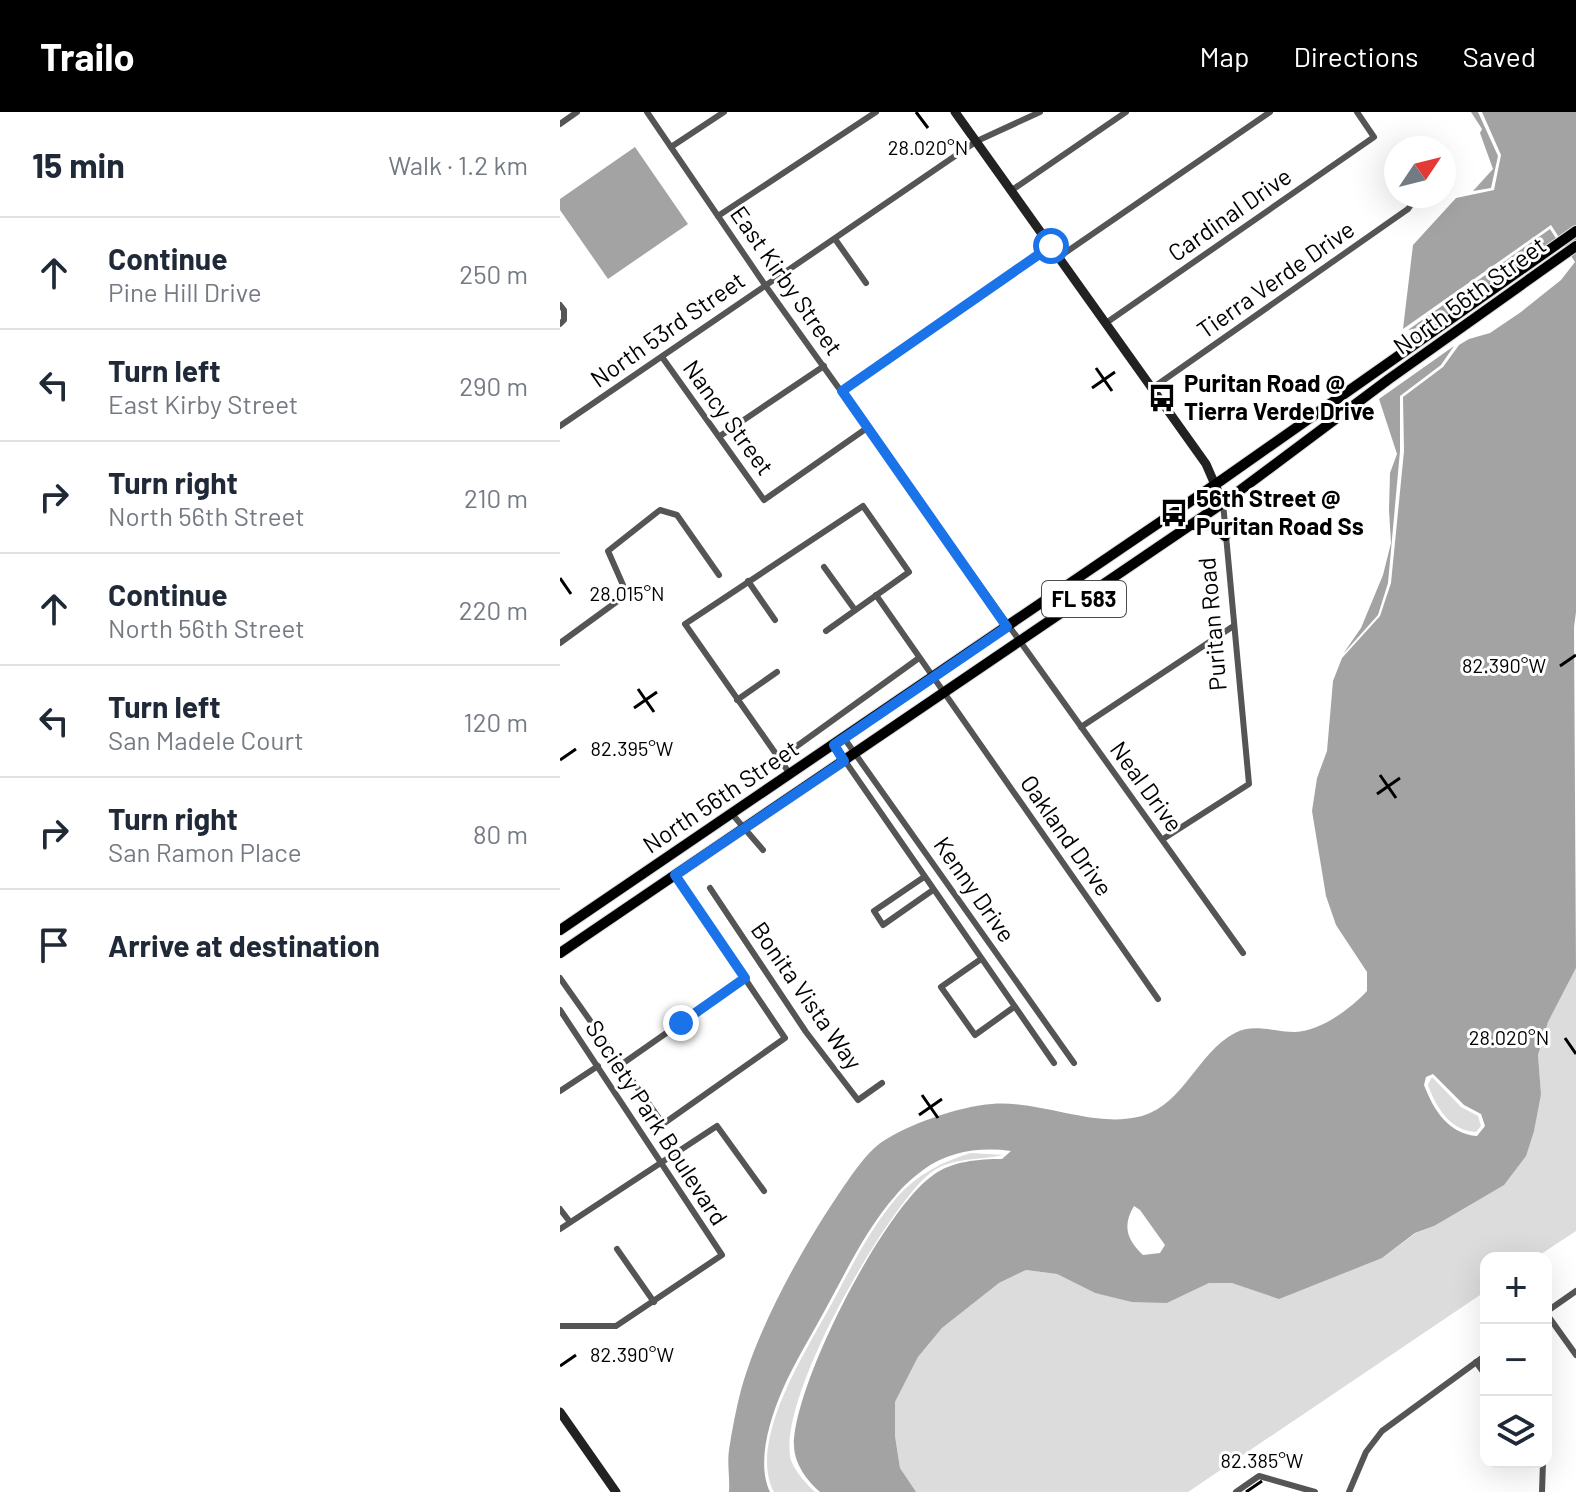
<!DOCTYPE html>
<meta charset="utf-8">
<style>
:root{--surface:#fff;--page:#f6f6f7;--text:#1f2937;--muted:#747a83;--line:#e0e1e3;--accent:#000}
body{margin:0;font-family:Barlow,sans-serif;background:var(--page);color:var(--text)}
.controls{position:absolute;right:24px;bottom:24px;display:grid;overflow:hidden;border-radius:16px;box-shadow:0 8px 32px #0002}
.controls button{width:72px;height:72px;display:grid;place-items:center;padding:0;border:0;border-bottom:2px solid var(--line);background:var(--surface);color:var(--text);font:40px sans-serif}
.compass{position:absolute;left:824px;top:24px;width:72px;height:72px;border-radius:50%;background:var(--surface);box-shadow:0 8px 32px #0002;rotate:55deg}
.stop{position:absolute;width:24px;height:24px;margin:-18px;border:6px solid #1a73e8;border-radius:50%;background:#fff}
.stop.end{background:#1a73e8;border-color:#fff;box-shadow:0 2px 8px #0008}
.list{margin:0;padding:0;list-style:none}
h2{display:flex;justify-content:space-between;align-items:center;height:104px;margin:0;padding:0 32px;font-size:34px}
h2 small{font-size:26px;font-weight:400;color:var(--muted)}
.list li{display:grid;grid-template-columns:52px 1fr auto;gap:24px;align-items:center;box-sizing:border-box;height:112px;padding:0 32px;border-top:2px solid var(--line)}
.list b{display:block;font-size:30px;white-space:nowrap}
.list p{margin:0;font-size:26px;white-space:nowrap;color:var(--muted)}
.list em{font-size:26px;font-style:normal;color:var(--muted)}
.icon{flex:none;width:44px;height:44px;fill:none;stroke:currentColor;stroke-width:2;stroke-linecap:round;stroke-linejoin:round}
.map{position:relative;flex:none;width:1016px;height:1380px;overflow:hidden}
header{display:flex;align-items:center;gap:48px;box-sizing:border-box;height:112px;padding:0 40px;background:var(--accent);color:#fff}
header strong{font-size:38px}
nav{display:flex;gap:44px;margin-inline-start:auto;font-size:28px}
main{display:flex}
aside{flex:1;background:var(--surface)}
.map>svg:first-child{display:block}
.green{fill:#dcdcdc}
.water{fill:#a3a3a3;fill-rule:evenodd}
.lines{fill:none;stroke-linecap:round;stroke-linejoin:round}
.primary-casing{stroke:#dbdbdb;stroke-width:12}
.street{stroke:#555;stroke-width:6}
.secondary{stroke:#222;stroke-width:9}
.primary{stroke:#000;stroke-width:10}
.route{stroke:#1a73e8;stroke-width:10}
.ticks{fill:none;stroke:#000;stroke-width:3}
.labels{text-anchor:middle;stroke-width:6;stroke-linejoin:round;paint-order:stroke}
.shield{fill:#fff;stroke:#4c4c4c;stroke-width:2}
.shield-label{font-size:22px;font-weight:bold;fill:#000}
.street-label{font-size:24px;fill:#000;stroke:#fff}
.poi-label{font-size:24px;font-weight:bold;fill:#000;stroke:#fff;text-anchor:start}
.ticks-label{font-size:20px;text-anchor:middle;fill:#000;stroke:#fff;stroke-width:6;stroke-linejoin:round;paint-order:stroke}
</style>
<header>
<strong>Trailo</strong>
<nav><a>Map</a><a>Directions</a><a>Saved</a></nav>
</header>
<main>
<aside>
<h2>15 min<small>Walk · 1.2 km</small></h2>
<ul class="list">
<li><svg class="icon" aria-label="ahead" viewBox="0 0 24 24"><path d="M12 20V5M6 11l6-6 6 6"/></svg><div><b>Continue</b><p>Pine Hill Drive</p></div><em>250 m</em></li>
<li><svg class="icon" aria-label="left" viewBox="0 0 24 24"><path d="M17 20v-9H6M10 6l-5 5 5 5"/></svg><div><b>Turn left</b><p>East Kirby Street</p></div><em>290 m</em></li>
<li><svg class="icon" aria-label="right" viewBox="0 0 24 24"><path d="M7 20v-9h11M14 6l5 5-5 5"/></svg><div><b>Turn right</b><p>North 56th Street</p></div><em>210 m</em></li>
<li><svg class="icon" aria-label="ahead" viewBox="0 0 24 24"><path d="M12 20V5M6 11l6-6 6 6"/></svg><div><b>Continue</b><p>North 56th Street</p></div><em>220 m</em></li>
<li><svg class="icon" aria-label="left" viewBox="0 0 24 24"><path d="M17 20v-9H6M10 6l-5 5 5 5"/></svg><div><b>Turn left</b><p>San Madele Court</p></div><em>120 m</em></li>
<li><svg class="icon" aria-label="right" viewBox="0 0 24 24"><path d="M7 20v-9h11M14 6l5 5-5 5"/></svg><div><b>Turn right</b><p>San Ramon Place</p></div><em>80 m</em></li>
<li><svg class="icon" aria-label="arrive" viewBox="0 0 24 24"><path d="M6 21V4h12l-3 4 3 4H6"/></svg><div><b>Arrive at destination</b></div></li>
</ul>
</aside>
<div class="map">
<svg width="1016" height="1380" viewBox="0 0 1016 1380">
<rect width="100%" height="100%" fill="#fff"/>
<g class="green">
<polygon points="1016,856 1016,1119 975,1146 926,1146 926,1179 628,1380 356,1380 353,1377 340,1356 335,1324 335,1290 358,1245 382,1216 439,1171 466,1158 497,1162 535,1181 607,1191 649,1171 672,1171 693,1177 822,1146 856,1121 874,1114 898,1098 981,982 978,943 988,910"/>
<path d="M872 965 901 995 918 1004 921 1014 916 1020C890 1019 876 995 868 973Z"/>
<path d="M411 1041 443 1043C418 1049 390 1044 368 1063 324 1101 211 1296 232 1351 236 1360 247 1373 255 1380H214C198 1352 213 1307 225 1280 238 1250 255 1222 271 1193 291 1156 310 1116 338 1084 357 1063 383 1049 411 1041Z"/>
</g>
<g class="water">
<polygon points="911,0 918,0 938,44 931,76 913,79 933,57 920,21 922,17"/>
<path d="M922 0H1016V500L1014 515 1016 856 988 910 978 943 981 982 974 1019 966 1044 944 1073 874 1114 855 1121 822 1146 719 1187 672 1171H649L607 1191 572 1190 535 1181 497 1162 466 1158 439 1171 382 1216 358 1245 335 1290V1324L340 1356 356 1380H260C247 1369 234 1351 234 1333 234 1272 322 1100 372 1064 391 1049 419 1047 442 1047L451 1039C420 1035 389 1039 363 1058 354 1065 343 1074 336 1083 306 1117 287 1158 265 1198 251 1224 234 1251 222 1279 210 1307 196 1351 210 1380H169C170 1366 167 1352 169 1338 172 1318 176 1297 181 1278 199 1212 245 1131 284 1074 294 1060 305 1043 319 1032 345 1013 400 994 432 992 482 988 533 1017 582 1004 624 992 637 941 675 921 693 911 715 920 735 920 761 919 790 897 807 879V860L776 813 766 784 752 699 757 666 767 639 773 569 782 546 820 504 831 471 844 339 843 285 883 255 899 233 909 227 930 221 961 200 1001 168 1015 150 991 113 843 217 853 133 896 86 934 78 941 43ZM873 962 904 993 921 1002 925 1014 917 1024C889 1022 874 999 864 973L866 965ZM574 1094 580 1098 605 1133 600 1141 583 1143C567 1128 562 1114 574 1094Z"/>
<polygon points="75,35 128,112 48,167 0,98 0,87"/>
<polygon points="990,117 997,128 995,127 870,214 848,218"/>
<polygon points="894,234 881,253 840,284 840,339 828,471 818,503 783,542 801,516 823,463 831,431 829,398 830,361 837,342 819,287"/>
</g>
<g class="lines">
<defs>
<g id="primary">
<polyline points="633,413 653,413 665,424"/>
<polyline points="0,818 656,372 1016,119"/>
<polyline points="0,841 663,391 829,267 1016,134"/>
</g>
</defs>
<use href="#primary" class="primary-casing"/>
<g class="street">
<polyline points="87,0 205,173 683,841"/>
<polyline points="0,12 17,0"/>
<polyline points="111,35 164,0"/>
<polyline points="452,78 566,0"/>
<polyline points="158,104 316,0"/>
<polyline points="275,127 306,171"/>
<polyline points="499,145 710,0"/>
<polyline points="0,193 4,198 4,208 0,212"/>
<polyline points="546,211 814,25 797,0"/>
<polyline points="102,245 204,388 307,316"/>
<polyline points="591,277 848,97 857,84"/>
<polyline points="282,279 491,134"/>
<polyline points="0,314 417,29 480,0"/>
<polyline points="160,324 264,254"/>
<polyline points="264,455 295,498"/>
<polyline points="188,469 215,508"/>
<polyline points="316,483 598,887"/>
<polyline points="0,531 59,488 63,473 48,439 100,398 117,403 159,463"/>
<polyline points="177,588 217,560"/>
<polyline points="521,615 672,515"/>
<polyline points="284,626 514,951"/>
<polyline points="274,633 494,951"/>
<polyline points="219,647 359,546"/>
<polyline points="230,662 125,512 303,394 349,460 266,519"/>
<polyline points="172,702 203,738"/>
<polyline points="603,727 689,672 663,391"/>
<polyline points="364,765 314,799 323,813 373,778"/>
<polyline points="150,776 246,920 298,988 322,971"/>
<polyline points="421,847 381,875 415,923 454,895"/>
<polyline points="0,866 103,1012 225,926 115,763"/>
<polyline points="0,898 162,1143 56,1214 0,1214"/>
<polyline points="62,952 185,866"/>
<polyline points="0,979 38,954"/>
<polyline points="0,1097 10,1110"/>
<polyline points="0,1117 157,1014 204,1079"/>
<polyline points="57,1137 94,1190"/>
<polyline points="986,1200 1016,1179"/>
<polyline points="986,1201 1016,1243"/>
<polyline points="916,1250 926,1264"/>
<polyline points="676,1380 699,1364 755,1380"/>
<polyline points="789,1380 806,1340 822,1319 926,1243"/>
<polyline points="982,1380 983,1350"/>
</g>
<g class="secondary">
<polyline points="395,0 646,352 663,391"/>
<polyline points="0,1300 56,1380"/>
</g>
<use href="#primary" class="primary"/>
</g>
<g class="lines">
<polyline class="route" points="121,911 185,866 115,763 284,649 274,633 447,515 282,279 491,134"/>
</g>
<path class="ticks" d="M356 0 368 16M536 256 552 279M532 276 555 260M0 466 11 482M1000 554 1016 543M78 577 94 600M74 596 97 580M0 648 16 637M820 663 836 686M817 682 840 666M1005 926 1016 942M362 983 378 1006M359 1003 382 987M0 1254 16 1243M686 1380 702 1369"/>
<defs>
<symbol id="bus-bare" viewBox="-9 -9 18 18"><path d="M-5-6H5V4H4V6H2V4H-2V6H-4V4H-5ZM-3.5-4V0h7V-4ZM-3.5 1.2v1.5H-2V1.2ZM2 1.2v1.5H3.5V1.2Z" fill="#000" stroke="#fff" stroke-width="2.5" paint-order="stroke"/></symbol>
</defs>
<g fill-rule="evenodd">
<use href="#bus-bare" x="582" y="266" width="40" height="40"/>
<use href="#bus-bare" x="594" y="381" width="40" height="40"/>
</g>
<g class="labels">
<rect class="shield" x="482" y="469" width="84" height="36" rx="6"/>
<g class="shield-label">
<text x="524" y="495">FL 583</text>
</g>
<g class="street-label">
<text transform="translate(670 103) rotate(-35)" y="8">Cardinal Drive</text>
<text transform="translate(716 168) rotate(-35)" y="8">Tierra Verde Drive</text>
<text transform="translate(226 169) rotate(55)" y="8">East Kirby Street</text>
<text transform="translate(910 184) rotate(-36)" y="8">North 56th Street</text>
<text transform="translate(108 218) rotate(-35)" y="8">North 53rd Street</text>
<text transform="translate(168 306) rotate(54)" y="8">Nancy Street</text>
<text transform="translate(653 512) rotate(-95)" y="8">Puritan Road</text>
<text transform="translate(586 675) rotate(54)" y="8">Neal Drive</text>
<text transform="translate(161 685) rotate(-34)" y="8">North 56th Street</text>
<text transform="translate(506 724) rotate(55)" y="8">Oakland Drive</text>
<text transform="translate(414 778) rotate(55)" y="8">Kenny Drive</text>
<text transform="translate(246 884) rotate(55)" y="8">Bonita Vista Way</text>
<text transform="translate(96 1011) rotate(57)" y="8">Society Park Boulevard</text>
</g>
<g class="poi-label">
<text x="624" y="280">Puritan Road @<tspan x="624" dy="28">Tierra Verde Drive</tspan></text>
<text x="636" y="395">56th Street @<tspan x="636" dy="28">Puritan Road Ss</tspan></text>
</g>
</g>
<g class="ticks-label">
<text x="368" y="43">28.020°N</text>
<text x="67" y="489">28.015°N</text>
<text x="944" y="561">82.390°W</text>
<text x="72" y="644">82.395°W</text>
<text x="949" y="933">28.020°N</text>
<text x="72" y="1250">82.390°W</text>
<text x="702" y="1356">82.385°W</text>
</g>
</svg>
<div class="controls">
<button>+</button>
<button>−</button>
<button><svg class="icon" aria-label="layers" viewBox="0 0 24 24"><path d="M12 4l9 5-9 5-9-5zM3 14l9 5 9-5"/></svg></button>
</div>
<svg class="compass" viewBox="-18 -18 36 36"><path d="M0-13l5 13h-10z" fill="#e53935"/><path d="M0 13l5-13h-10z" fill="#747a83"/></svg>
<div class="stop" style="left:491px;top:134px"></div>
<div class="stop end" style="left:121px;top:911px"></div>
</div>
</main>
